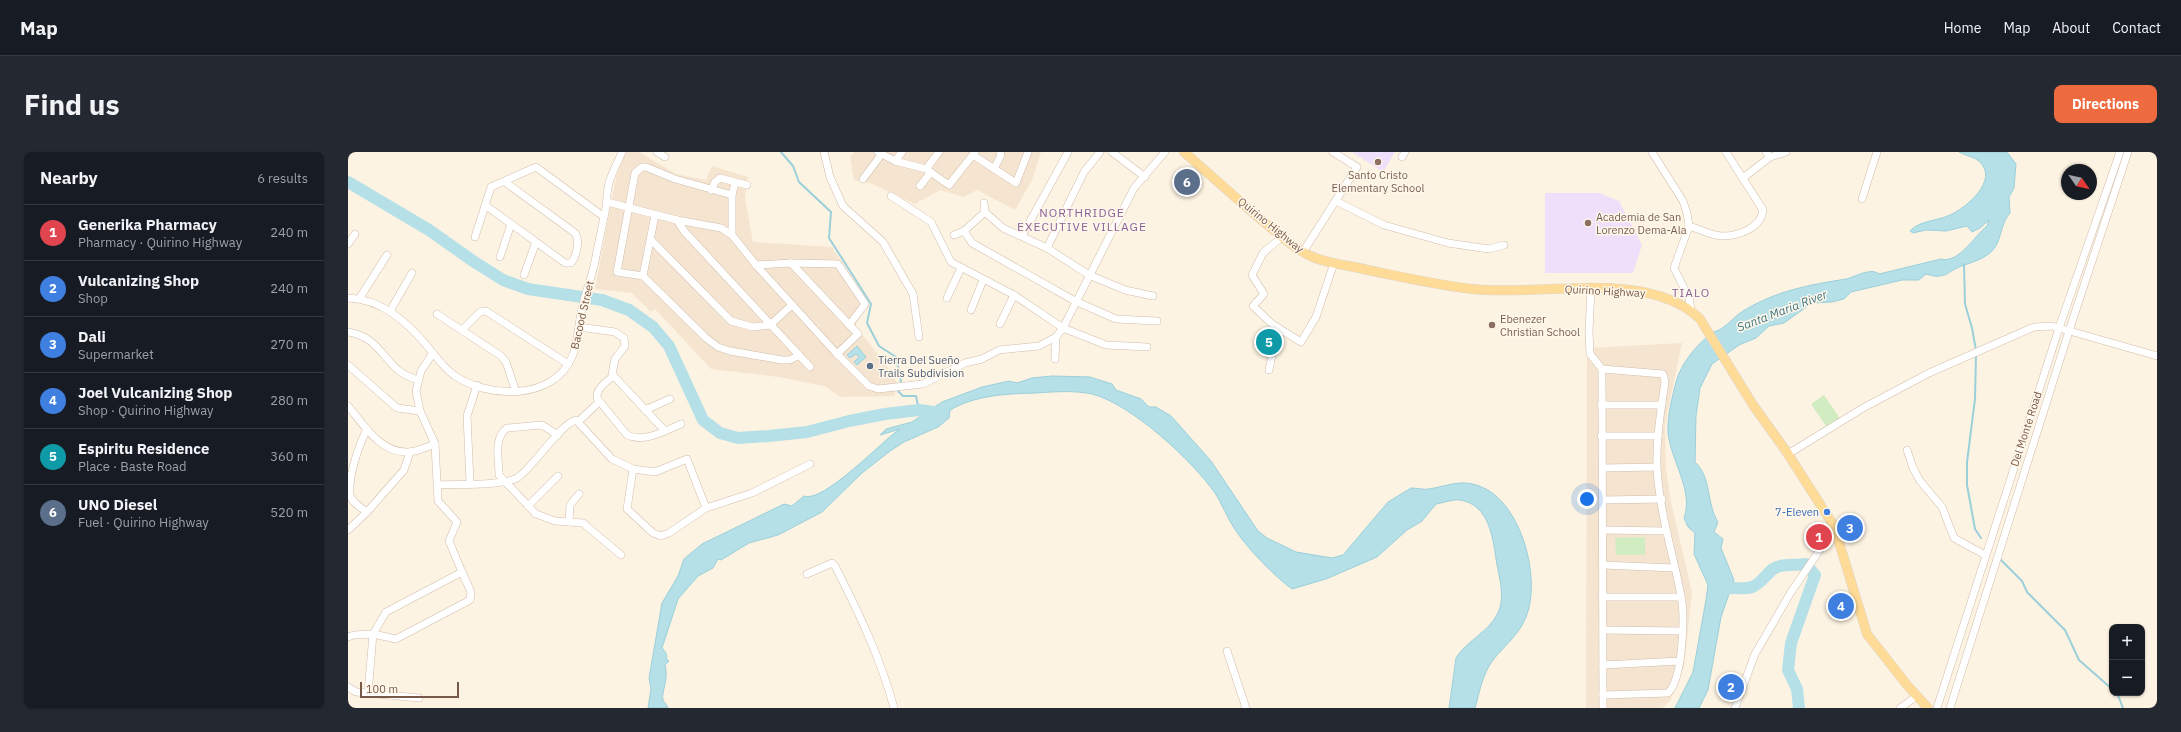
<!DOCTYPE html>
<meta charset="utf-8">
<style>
:root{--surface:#171b24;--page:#242831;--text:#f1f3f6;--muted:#9ea1a6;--line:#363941;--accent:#ee6b40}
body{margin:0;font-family:"IBM Plex Sans",sans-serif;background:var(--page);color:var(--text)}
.controls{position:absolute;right:12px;bottom:12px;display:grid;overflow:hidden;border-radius:8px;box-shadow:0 1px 3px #0004}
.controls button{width:36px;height:36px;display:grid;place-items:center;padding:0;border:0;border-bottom:1px solid var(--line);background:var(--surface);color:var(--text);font:20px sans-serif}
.compass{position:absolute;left:1713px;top:12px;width:36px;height:36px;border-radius:50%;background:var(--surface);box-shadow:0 1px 3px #0004;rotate:124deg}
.scale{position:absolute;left:12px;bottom:10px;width:99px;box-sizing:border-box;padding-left:4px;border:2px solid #775947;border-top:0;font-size:11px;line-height:14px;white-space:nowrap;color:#775947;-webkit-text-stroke:3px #fff7ea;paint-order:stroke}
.you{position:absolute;left:1239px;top:347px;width:14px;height:14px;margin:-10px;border:3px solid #fff;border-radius:50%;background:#1a73e8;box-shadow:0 0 0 6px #1a73e833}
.badge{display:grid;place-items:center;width:26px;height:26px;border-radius:50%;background:var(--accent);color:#fff;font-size:13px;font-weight:700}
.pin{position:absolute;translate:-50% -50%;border:2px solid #fff;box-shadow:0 1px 4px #0006}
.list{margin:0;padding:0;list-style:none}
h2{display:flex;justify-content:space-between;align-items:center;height:52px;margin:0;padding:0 16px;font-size:17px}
h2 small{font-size:13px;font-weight:400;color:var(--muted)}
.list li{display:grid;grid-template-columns:26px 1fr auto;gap:12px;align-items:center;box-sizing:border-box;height:56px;padding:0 16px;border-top:1px solid var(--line)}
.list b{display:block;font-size:15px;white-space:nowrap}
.list p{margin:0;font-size:13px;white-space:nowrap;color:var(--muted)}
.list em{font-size:13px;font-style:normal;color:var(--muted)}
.map{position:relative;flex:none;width:1809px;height:556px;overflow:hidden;border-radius:8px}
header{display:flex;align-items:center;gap:24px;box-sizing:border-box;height:56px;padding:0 20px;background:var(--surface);border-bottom:1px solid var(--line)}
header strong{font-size:19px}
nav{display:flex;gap:22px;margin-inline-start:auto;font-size:14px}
.intro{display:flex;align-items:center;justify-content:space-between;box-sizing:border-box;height:96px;padding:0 24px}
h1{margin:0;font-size:28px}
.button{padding:10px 18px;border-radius:8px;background:var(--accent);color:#fff;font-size:14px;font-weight:700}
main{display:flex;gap:24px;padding:0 24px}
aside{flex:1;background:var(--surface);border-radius:8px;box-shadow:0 1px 3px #0004}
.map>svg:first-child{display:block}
.residential{fill:#f5e5d0}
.education{fill:#f0dffa}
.green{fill:#d1ecc0}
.water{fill:#b6e0e8;stroke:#9bcfda}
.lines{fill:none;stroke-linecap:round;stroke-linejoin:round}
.stream{stroke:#9bcfda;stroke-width:2}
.river{stroke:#b6e0e8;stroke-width:12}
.minor-casing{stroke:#d1bdab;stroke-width:8}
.major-casing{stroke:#dcd4cf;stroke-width:10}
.minor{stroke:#fff;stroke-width:7}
.major{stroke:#ffdb98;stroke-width:9}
.education-dot{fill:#8d6e63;stroke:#fff7ea;stroke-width:1.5}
.service-dot{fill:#5c6f8a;stroke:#fff7ea;stroke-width:1.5}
.shop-dot{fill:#3f7fe0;stroke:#fff7ea;stroke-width:1.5}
.labels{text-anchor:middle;stroke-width:3;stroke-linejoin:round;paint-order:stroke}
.education-label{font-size:11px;fill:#785e54;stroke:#fff7ea;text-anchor:start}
.street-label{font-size:11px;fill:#775947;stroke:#fff7ea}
.service-label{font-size:11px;fill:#4e5e75;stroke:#fff7ea;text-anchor:start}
.shop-label{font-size:11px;fill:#366cbe;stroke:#fff7ea;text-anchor:end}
.neighbourhood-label{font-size:12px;letter-spacing:1px;fill:#89629a;stroke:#fff7ea}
.water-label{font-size:12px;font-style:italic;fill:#3d7784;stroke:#fff7ea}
</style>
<header>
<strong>Map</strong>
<nav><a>Home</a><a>Map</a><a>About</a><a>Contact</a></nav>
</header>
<div class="intro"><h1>Find us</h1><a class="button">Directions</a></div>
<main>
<aside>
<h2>Nearby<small>6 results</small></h2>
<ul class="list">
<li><span class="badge" style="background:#e0444e">1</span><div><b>Generika Pharmacy</b><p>Pharmacy · Quirino Highway</p></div><em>240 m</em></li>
<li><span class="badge" style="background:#3f7fe0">2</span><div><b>Vulcanizing Shop</b><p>Shop</p></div><em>240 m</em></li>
<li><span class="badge" style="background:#3f7fe0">3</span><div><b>Dali</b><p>Supermarket</p></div><em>270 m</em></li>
<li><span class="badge" style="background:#3f7fe0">4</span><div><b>Joel Vulcanizing Shop</b><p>Shop · Quirino Highway</p></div><em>280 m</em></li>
<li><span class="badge" style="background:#0f9aa8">5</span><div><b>Espiritu Residence</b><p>Place · Baste Road</p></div><em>360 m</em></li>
<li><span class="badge" style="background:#5c6f8a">6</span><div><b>UNO Diesel</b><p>Fuel · Quirino Highway</p></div><em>520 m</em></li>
</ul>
</aside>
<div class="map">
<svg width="1809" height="556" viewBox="0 0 1809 556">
<rect width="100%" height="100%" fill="#fdf3e2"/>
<g class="residential">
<polygon points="278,0 291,0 328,22 358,28 364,14 400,25 397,46 405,90 484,95 521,152 508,171 508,175 537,211 550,232 546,244 493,245 476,234 430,225 363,217 307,157 303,160 284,141 247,137 268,25"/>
<polygon points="506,0 693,0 684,28 667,58 629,38 616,45 592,38 567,52 522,31 506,28 502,5"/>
<polygon points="1334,191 1317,273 1318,316 1323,350 1344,440 1336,515 1322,549 1314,556 1238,556 1239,196"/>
</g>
<g class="education">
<polygon points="1004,0 1047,0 1035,20"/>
<polygon points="1197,41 1251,41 1271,49 1294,93 1285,121 1197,121"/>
</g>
<g class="green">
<polygon points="1476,243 1493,268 1480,277 1463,252"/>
<polygon points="1297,385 1297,403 1268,403 1267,386"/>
</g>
<g class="water">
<path d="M1611 0H1659L1668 12 1666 36 1661 45 1662 61C1654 70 1654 81 1649 92 1641 108 1621 110 1607 117 1601 120 1598 124 1591 124 1587 125 1582 123 1578 122L1571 128H1554L1503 140 1496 147 1484 150 1464 151 1436 171 1421 174 1408 186 1391 193 1364 212 1352 236 1348 264 1347 310C1364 326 1358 351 1370 370L1366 380 1375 387 1373 396 1386 428 1373 465 1360 538 1351 556H1327L1345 520 1358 448 1360 433 1346 402 1347 381 1340 375 1336 366C1346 339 1323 309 1320 281 1319 265 1324 246 1328 230 1333 212 1348 193 1363 182 1366 179 1370 179 1373 177 1381 172 1387 164 1395 159 1428 139 1460 133 1498 127 1507 125 1523 115 1531 122L1593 107C1611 112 1627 83 1639 74L1641 68 1632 76 1624 80 1619 74 1598 79 1578 78 1565 81 1562 79C1572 68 1590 69 1602 63 1618 56 1652 28 1631 9 1626 5 1616 3 1611 0Z"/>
<polygon points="509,194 518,205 509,213 506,210 511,205 508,202 502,206 499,203"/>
<path d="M704 224 742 225 764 232 768 238 793 247 801 255H808L823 264 863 309 910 379 919 386 948 400 984 406 995 403 1040 350 1063 336C1069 336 1076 338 1081 337 1099 334 1113 327 1131 334 1173 348 1194 427 1178 465 1171 483 1156 494 1145 508 1134 523 1132 539 1127 556H1101L1108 506C1118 489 1140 481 1150 461 1157 446 1152 428 1149 413 1145 389 1143 353 1112 348 1105 347 1095 351 1088 352L1074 369 1059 378 1029 405 978 427 944 437C926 424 898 395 886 376 879 365 874 352 867 341 844 308 783 252 744 242 725 238 705 240 687 241 657 242 628 243 602 258L601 266 590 275 556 290 542 299 514 321 474 360 430 383 401 391 373 408 370 407 365 416 350 424 330 447 314 496 318 501 319 508 321 509 317 513C321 528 313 540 315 548 316 550 319 553 320 556H300L303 537 301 526 314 451 330 424 336 407 354 392 436 352 444 354 456 344C475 352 536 287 552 277L532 283 538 277 564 270 594 250 634 235 661 229 669 231 684 226Z"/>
</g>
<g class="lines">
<g class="stream">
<polyline points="433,0 445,14 451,30 483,60 481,86 523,152 519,171 531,194 548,205 553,230"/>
<polyline points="1616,112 1617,152 1624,176 1628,198"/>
<polyline points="1628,203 1627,247 1619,310 1619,333 1627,377 1633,386"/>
<polyline points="550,239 555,244 568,244 571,258"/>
<polyline points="1653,408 1674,429 1679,440 1717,478 1731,508 1764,537"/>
<polyline points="1769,541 1775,556"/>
</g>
<g class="river">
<polyline points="0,30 81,78 125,109 155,128 180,137 254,148 281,158 305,175 321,194 355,268 372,281 390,286 421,284 459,280 501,269 537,262 571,258 585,260"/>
<path d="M1371 440C1385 432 1392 439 1404 435 1413 432 1418 422 1425 417 1434 411 1448 414 1458 412L1467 423 1443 491 1440 518 1449 537 1451 556"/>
</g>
<defs>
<g id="minor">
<polyline points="309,0 317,5"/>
<polyline points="476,0 482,25 495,54 535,90 565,142 571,185"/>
<polyline points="530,0 547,9 578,17 601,33 627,0"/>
<polyline points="764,0 797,25"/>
<polyline points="1304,0 1335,49 1339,61 1341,74 1326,116 1341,146 1343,157"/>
<polyline points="625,3 668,31 680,0"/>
<polyline points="1054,5 1057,0"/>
<polyline points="1422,5 1438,0"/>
<polyline points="547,9 554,0"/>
<polyline points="578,17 591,0"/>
<polyline points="646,17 653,3 652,0"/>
<polyline points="1395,26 1422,5 1418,0"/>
<polyline points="515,27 533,3"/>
<polyline points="572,34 583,20"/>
<polyline points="363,38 367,30 372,26 399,33"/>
<polyline points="543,44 583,70 603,110 666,143 715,176 758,193 799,195"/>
<polyline points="1514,47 1529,0"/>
<polyline points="988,49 1036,73 1100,91 1141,97 1156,93"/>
<polyline points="259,50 329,68 373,76 384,83 408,113 489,202 521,234 530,237 575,232 617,211 634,207 651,198 691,194 708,185"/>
<polyline points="636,51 637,60 655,76 699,96 741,123 777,138 805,144"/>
<path d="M137 53 217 111H223C229 104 232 88 227 81L157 30"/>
<polyline points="307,63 295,124 358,186 370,195 382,199 434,208 442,208 451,203"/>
<polyline points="329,68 336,79 462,215"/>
<path d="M1341 74C1351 77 1364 84 1374 84 1391 84 1413 76 1415 58L1378 0"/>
<polyline points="616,79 624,91 727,149 768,167 809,169"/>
<polyline points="384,83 384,43 387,31"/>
<polyline points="606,83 616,79 637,60"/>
<polyline points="674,84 720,0"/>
<polyline points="127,85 143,35 188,15 256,65"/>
<polyline points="934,85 915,101 904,123 916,142 905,154 924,172 953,190 968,165 986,111"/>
<polyline points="304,89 383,169 405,175 422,173 444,153"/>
<polyline points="0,92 7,82"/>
<polyline points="699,96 736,20 752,0"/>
<polyline points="955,100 1009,15 985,0"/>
<polyline points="152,105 163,72"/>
<polyline points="443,111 510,182 489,202"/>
<polyline points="408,113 443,111 490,112 517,152 501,173"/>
<polyline points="176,123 188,90"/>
<polyline points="295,124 269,120 287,21 294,15 298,15 327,27 384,43"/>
<polyline points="1243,136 1241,179 1242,202 1254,217 1255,556"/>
<path d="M0 146C34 147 59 170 80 195 88 205 96 216 107 224 141 246 205 249 224 205 230 191 230 175 233 161 236 145 242 130 246 114 250 94 254 75 258 55 259 47 259 38 261 31 264 20 270 10 274 0"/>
<polyline points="599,146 613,116"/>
<polyline points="11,147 39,103"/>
<polyline points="623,158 635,128"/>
<polyline points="42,159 64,121"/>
<polyline points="89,162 153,204 158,210 168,240"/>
<polyline points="652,172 666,143"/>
<polyline points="231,175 267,180 276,186 277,194 267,207 264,222 317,279"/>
<polyline points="114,178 132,160 138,159 220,212"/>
<path d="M0 180C28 185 32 202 50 218 56 223 64 226 70 228"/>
<polyline points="707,207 708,185 715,176 786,36 817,0"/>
<polyline points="0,213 49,256 72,259"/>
<path d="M1254 217 1315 222 1317 230C1313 258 1308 286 1309 315 1311 359 1325 401 1333 444 1337 464 1335 527 1320 541L1255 543"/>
<polyline points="921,218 926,194 933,178"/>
<path d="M265 224C259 230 248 236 249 246L279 283C296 291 317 279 333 272"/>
<polyline points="1253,253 1314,253"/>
<path d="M0 254C16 273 32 301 60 300 69 300 79 295 87 292"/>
<polyline points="297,258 322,247"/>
<polyline points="231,269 251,250"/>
<path d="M19 277C11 293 0 324 2 343 4 351 14 356 19 360"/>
<path d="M210 283 194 273 159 276C145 286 151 308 151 323L188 362 207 369 235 371 273 403"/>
<polyline points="1253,284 1310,284"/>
<polyline points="1559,298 1565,316 1572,329 1594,355 1606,386 1637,403"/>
<polyline points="1440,302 1515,256 1581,221 1686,175 1704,174 1809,204"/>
<polyline points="1255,316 1309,315"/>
<polyline points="285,317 279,357 305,381 313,384 321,381 358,356 404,341 462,312"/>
<polyline points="122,331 119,264 129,233"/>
<path d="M90 333C107 332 155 334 169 326 184 317 212 272 228 268L264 307 285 317 307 320 339 307 358 356"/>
<polyline points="1255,348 1314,347"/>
<polyline points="180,354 210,324"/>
<polyline points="221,370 222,353 231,342"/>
<polyline points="0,378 19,360 56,318 62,300"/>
<polyline points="1255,378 1317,379"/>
<polyline points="1255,413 1326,416"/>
<path d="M459 422 484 411 487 414C510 459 533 507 546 556"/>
<polyline points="1254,445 1333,445"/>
<polyline points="1255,478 1333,479"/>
<polyline points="0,485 6,483 25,482 48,487 122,448 123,440 114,420"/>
<polyline points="879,499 898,556"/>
<polyline points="1255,513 1332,509"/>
<polyline points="0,535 8,540 71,546"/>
<polyline points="20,541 25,482 38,460 114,420 101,389 109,370 90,349 87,292 72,259 68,239 73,219 85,201"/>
<polyline points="1387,556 1407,502 1443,440 1476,392 1489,380"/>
<polyline points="1552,556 1569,544"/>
<polyline points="1589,556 1711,176 1772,0"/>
<polyline points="1602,556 1721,179 1780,0"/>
</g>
<path id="major" d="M836 0C866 26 896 54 927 79 939 89 952 100 967 106 984 112 1003 114 1020 118 1054 125 1089 133 1124 137 1191 145 1300 116 1352 167L1405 253 1438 299 1486 374 1519 482 1559 533 1580 556"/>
</defs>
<use href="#minor" class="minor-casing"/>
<use href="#major" class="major-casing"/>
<use href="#minor" class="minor"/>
<use href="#major" class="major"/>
</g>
<g class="education-dot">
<circle cx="1030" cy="10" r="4"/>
<circle cx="1240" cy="71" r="4"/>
<circle cx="1144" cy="173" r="4"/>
</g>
<circle class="service-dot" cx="522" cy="214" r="4"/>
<circle class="shop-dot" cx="1479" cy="360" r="4"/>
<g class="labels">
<g class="education-label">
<text x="1030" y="27" text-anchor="middle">Santo Cristo<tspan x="1030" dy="13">Elementary School</tspan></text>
<text x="1248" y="69">Academia de San<tspan x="1248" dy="13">Lorenzo Dema-Ala</tspan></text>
<text x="1152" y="171">Ebenezer<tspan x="1152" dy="13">Christian School</tspan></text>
</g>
<g class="street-label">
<text transform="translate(923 73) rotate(39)" y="4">Quirino Highway</text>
<text transform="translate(1257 139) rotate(3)" y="4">Quirino Highway</text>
<text transform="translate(234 163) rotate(-77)" y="4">Bacood Street</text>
<text transform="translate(1678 277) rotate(-72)" y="4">Del Monte Road</text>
</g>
<g class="service-label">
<text x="530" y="212">Tierra Del Sueño<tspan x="530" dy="13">Trails Subdivision</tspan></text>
</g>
<g class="shop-label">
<text x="1471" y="364">7-Eleven</text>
</g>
<g class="neighbourhood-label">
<text x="734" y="65">NORTHRIDGE<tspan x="734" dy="14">EXECUTIVE VILLAGE</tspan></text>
<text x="1343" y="145">TIALO</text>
</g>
<g class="water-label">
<text transform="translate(1434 159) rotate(-21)" y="4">Santa Maria River</text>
</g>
</g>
</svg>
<div class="controls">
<button>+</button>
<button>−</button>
</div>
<svg class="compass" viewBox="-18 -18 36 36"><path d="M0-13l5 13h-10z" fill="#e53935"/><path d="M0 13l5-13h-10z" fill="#9ea1a6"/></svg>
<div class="scale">100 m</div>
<div class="you"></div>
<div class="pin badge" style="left:1471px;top:385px;background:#e0444e">1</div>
<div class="pin badge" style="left:1383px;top:535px;background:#3f7fe0">2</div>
<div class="pin badge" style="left:1502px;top:376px;background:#3f7fe0">3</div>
<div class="pin badge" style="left:1493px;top:454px;background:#3f7fe0">4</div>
<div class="pin badge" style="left:921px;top:190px;background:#0f9aa8">5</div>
<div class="pin badge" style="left:839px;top:30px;background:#5c6f8a">6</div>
</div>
</main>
